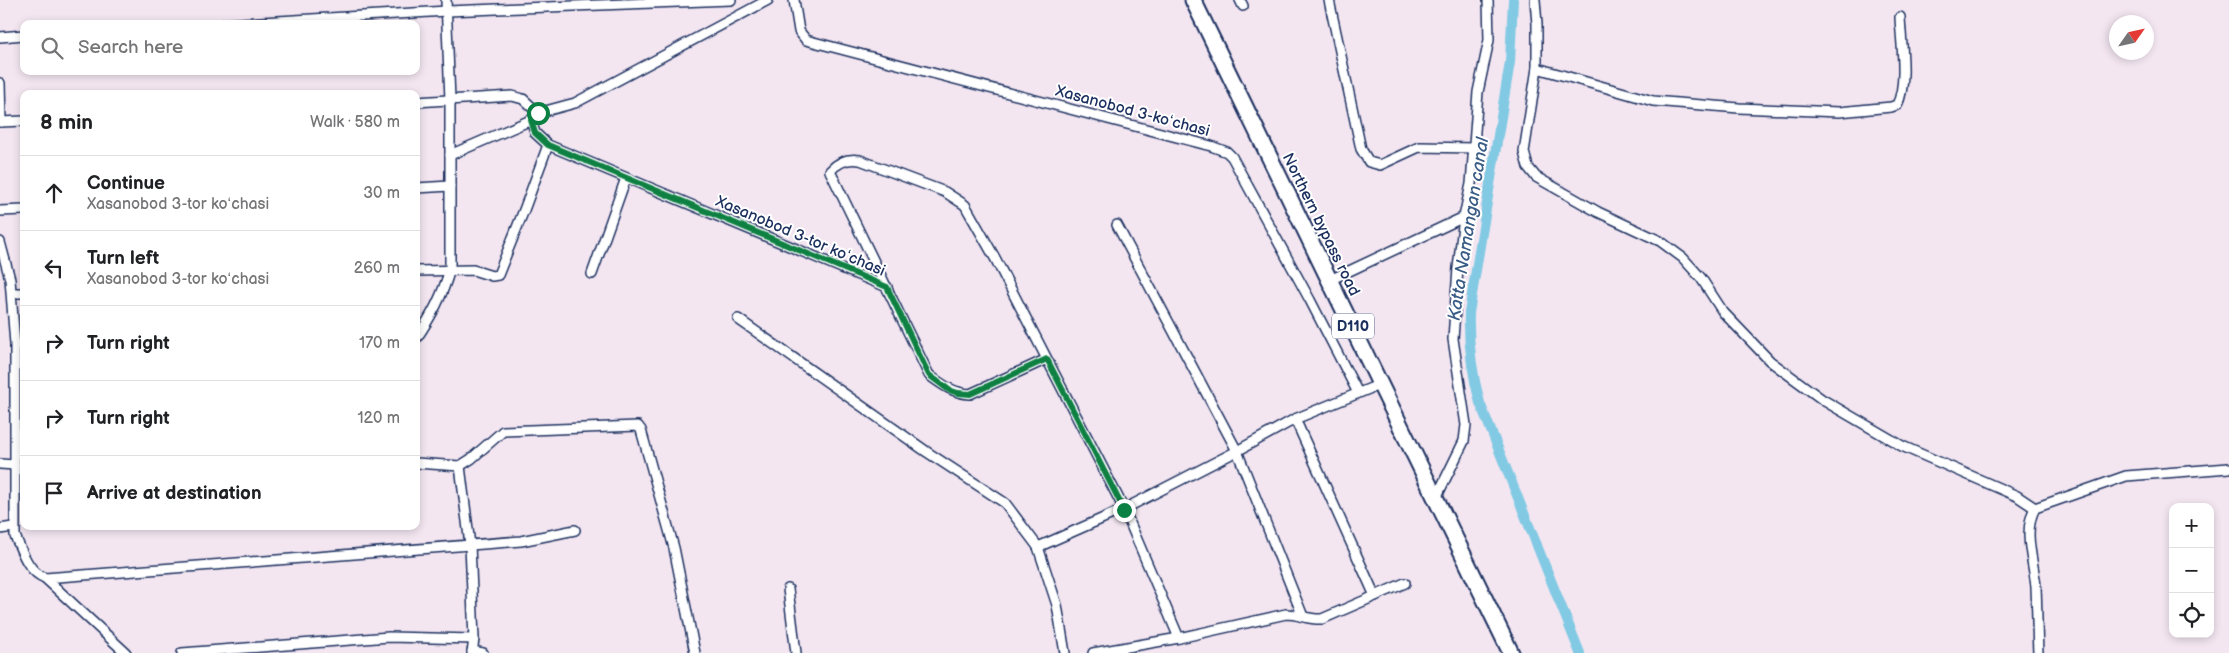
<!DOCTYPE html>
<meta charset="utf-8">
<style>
:root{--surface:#fff;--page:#f6f6f6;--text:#202124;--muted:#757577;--line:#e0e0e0}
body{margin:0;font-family:"Balsamiq Sans",sans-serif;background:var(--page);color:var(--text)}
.controls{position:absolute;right:15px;bottom:15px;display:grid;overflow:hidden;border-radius:10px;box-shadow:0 2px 8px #0003}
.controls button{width:45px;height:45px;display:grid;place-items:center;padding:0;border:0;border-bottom:1px solid var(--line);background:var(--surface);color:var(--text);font:25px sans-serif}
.compass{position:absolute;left:2109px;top:15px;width:45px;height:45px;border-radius:50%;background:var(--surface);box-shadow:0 2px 8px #0003;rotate:56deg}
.stop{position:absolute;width:15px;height:15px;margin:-11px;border:4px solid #0b8043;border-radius:50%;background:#fff}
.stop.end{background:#0b8043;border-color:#fff;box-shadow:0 1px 5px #0008}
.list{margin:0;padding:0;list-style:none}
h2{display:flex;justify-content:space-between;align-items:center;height:65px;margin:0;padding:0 20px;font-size:21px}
h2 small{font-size:16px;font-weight:400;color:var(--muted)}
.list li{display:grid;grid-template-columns:32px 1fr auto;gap:15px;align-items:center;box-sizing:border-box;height:75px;padding:0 20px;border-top:1px solid var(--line)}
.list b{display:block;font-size:19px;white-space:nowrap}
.list p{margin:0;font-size:16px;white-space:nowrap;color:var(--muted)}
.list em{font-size:16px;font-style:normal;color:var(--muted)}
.icon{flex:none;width:28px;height:28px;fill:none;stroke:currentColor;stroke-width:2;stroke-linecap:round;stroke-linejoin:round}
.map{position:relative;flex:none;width:2229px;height:653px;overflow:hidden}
.search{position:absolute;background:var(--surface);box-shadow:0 2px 8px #0003;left:20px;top:20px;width:400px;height:55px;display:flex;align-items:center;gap:12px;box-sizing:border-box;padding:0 18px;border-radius:10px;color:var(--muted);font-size:19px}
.panel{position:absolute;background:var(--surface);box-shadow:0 2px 8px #0003;left:20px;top:90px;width:400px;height:440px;border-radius:10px}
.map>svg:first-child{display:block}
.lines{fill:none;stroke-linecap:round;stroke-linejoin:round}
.canal{stroke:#82c9e3;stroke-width:10}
.street-casing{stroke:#1b2f5e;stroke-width:12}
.primary-casing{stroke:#1b2f5e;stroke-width:19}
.street{stroke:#fff;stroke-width:9}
.primary{stroke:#fff;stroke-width:15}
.route{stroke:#0b8043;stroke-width:6}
.labels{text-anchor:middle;stroke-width:4;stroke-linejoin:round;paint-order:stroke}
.shield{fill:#fff;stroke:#5f6d8e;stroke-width:1}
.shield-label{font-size:15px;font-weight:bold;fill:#1b2f5e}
.street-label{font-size:16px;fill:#1b2f5e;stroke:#fff}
.water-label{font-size:18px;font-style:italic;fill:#3a5d86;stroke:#fff}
</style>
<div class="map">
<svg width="2229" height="653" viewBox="0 0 2229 653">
<rect width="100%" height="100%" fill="#f3e6f1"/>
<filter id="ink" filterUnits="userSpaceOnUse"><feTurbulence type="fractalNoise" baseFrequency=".02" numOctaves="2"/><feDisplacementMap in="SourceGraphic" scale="10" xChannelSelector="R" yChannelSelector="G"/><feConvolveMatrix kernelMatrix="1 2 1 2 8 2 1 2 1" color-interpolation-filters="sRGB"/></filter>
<g filter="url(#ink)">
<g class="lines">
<path class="canal" d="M1513 0 1510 62 1469 313C1468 344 1472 373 1480 403L1580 653"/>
<defs>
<g id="street">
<polyline points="794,0 799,31 806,40 1211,146 1227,152 1232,157 1310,300 1358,393"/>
<polyline points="1240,0 1243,6"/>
<polyline points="1329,0 1361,149 1369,162 1380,165 1419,147 1474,148"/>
<polyline points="1535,0 1537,24 1537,68 1524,152 1528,167 1536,177 1598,212 1660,241 1683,258 1701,278 1723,312 1770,361 1823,400 1902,446 2017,496 2035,508"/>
<polyline points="225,24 447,11 731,0"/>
<polyline points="0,37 24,35"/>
<path d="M1537 68 1653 101 1739 108 1839 112 1891 107 1897 105C1908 83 1901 42 1900 17"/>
<polyline points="0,83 1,122"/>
<polyline points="416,102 512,96 523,99 538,113 575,103 768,0"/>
<polyline points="538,113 531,120 535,133 548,145 887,287"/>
<polyline points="0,122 24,121"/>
<polyline points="450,155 531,120"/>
<polyline points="416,188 450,186"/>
<polyline points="0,211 24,210"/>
<polyline points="1117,225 1237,451 1302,614"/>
<path d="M0 242 10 279 15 344V536C22 551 28 572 45 578L126 653"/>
<polyline points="416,271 473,270 492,276 498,275 524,210 548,145"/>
<polyline points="592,274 626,178"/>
<polyline points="1330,280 1464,217"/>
<polyline points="12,293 24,293"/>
<polyline points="738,319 927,452 1005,503 1038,547"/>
<path d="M416 339C432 315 442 297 450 269V100L446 0"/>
<path d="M1047 359 970 394C953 393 943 385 929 375L830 171C838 162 848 158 860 160L945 192 965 205 995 258 1124 509 1179 638"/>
<polyline points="416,463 460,466 471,459 503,431 638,426 641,430 674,548 695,653"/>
<polyline points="0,464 15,465"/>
<polyline points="460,466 470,545 474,639 472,653"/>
<polyline points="1436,498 1464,441 1466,425 1453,339 1458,268 1464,217 1471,184 1478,92 1489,40 1488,0"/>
<polyline points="0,529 13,527"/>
<polyline points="45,578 521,541 575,530"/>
<polyline points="788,589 796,653"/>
<polyline points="1375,596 1295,419 1381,384"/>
<polyline points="472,651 483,653"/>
<polyline points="182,653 389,637 474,639"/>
<polyline points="1065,653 1057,605 1038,547 1124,509 1237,451 1295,419"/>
<path d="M1093 653 1179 638 1286 614C1299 614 1309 620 1322 619L1405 583"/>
<path d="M2038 653C2037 631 2037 609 2036 587 2034 562 2022 532 2035 508L2126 476 2229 468"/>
</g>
<polyline id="primary" points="1193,0 1511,653"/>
</defs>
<use href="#street" class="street-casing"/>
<use href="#primary" class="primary-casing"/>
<use href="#street" class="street"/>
<use href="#primary" class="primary"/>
</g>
</g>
<g class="lines" filter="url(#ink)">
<polyline class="route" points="538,113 531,120 535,133 548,145 887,287 929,375 949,390 958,393 970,394 1047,359 1124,510"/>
</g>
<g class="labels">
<rect class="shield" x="1332" y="313.5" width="42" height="25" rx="4"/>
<g class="shield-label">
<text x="1353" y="331">D110</text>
</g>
<g class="street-label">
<text transform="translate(1133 110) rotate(15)" y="6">Xasanobod 3-koʻchasi</text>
<text transform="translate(1322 224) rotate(64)" y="6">Northern bypass road</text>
<text transform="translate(801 235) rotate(23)" y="6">Xasanobod 3-tor koʻchasi</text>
</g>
<g class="water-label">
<text transform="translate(1468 229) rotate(-81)" y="6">Katta Namangan canal</text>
</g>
</g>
</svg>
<div class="controls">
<button>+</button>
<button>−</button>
<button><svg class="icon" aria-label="locate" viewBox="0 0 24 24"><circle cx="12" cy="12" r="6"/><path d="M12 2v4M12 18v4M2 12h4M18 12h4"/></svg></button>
</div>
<svg class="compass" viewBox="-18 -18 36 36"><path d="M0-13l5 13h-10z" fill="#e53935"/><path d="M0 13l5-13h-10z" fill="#757577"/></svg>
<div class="stop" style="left:538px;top:113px"></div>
<div class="stop end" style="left:1124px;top:510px"></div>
<div class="search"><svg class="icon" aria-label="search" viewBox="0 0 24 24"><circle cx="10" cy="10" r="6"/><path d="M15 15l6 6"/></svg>Search here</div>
<section class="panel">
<h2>8 min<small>Walk · 580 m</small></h2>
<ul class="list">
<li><svg class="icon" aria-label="ahead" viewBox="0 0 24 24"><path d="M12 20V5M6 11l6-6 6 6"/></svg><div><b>Continue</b><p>Xasanobod 3-tor koʻchasi</p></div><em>30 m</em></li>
<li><svg class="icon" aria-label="left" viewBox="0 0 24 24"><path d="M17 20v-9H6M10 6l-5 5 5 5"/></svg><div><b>Turn left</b><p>Xasanobod 3-tor koʻchasi</p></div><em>260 m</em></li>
<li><svg class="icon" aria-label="right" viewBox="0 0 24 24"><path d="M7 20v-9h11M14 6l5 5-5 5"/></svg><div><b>Turn right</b></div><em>170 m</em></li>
<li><svg class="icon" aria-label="right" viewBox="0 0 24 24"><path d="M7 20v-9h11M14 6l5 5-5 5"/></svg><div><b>Turn right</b></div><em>120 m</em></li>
<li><svg class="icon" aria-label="arrive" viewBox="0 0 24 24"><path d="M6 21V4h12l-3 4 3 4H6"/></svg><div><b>Arrive at destination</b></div></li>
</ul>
</section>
</div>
